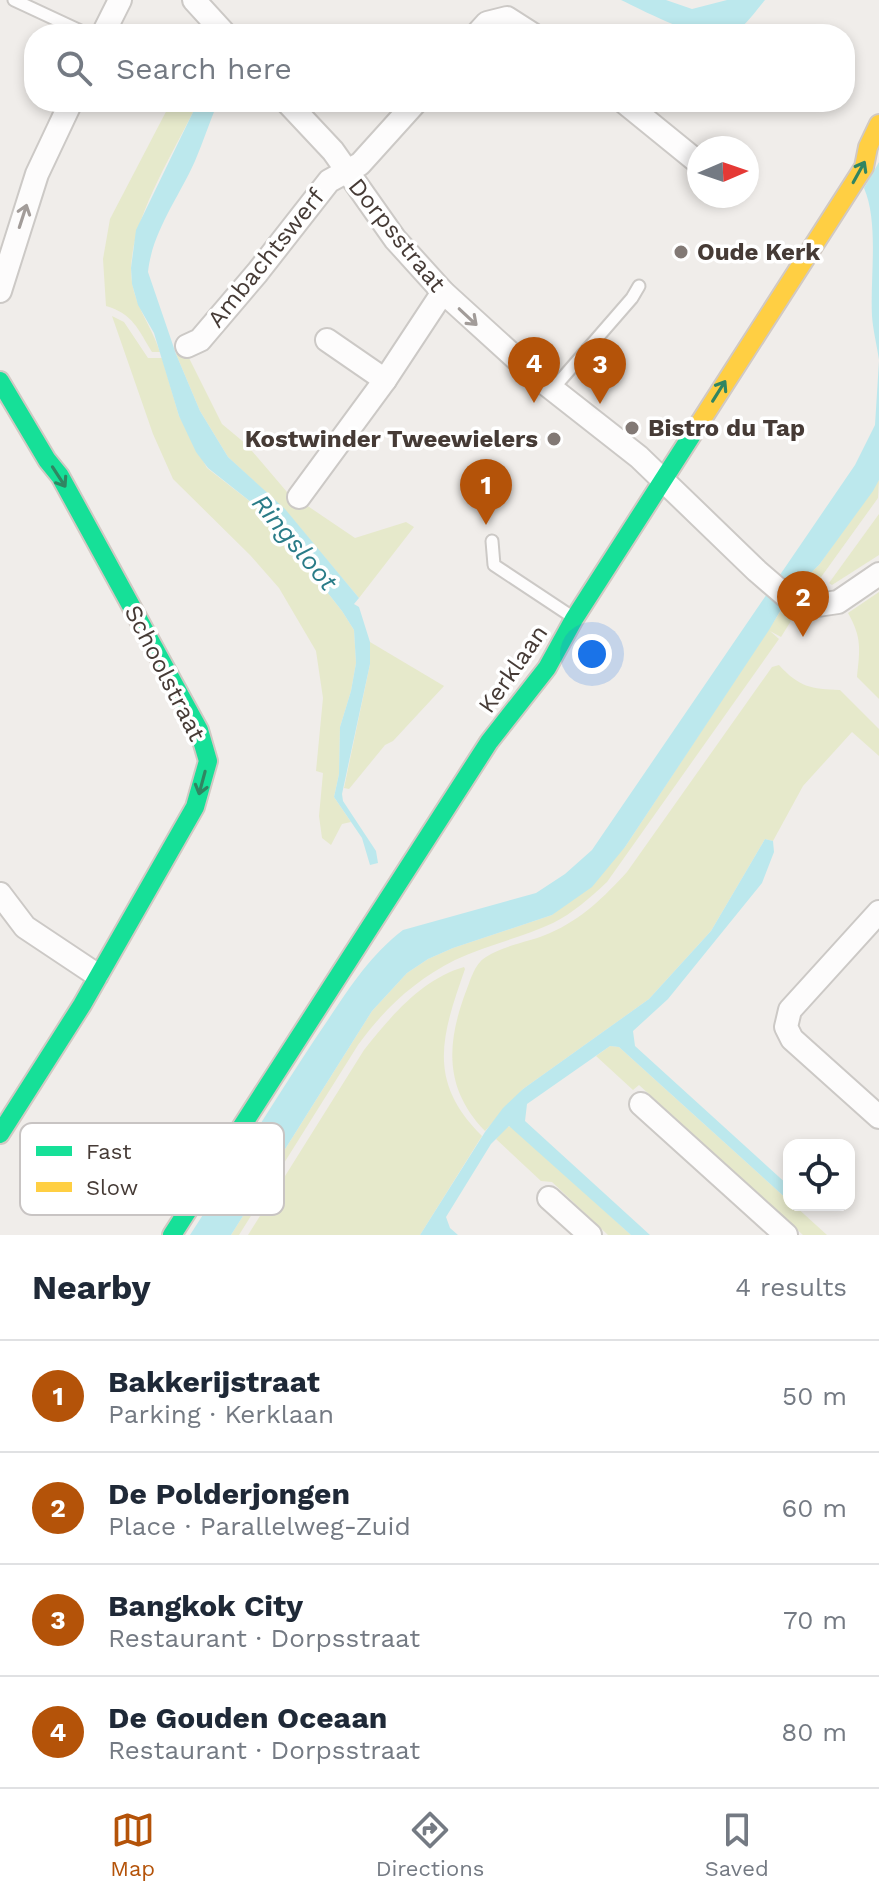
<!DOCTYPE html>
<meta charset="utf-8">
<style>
:root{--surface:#fff;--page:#f6f6f7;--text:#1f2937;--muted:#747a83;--line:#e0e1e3;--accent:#b45309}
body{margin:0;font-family:"Work Sans",sans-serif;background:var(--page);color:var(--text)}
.controls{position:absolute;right:24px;bottom:24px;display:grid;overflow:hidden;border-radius:16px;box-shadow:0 4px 12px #0003}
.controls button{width:72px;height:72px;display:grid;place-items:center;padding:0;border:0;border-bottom:2px solid var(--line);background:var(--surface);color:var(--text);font:40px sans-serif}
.compass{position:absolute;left:687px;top:136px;width:72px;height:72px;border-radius:50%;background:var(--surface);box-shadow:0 4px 12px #0003;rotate:88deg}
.you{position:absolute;left:592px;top:654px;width:28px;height:28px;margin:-20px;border:6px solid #fff;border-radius:50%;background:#1a73e8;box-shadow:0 0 0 12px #1a73e833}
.badge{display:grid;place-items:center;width:52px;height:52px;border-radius:50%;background:var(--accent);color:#fff;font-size:26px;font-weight:700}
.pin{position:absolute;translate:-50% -66px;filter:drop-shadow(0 2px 4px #0008)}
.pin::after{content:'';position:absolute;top:42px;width:28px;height:24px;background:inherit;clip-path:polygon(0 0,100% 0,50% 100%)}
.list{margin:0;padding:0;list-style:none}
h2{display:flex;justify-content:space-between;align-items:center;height:104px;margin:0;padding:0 32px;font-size:34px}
h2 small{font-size:26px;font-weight:400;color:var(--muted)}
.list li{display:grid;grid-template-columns:52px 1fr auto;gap:24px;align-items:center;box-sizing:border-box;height:112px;padding:0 32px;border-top:2px solid var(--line)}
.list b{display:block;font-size:30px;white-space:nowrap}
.list p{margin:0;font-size:26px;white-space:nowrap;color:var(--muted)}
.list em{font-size:26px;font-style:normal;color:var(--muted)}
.icon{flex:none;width:44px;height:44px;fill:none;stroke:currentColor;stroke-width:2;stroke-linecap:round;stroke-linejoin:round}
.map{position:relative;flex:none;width:879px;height:1235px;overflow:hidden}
.search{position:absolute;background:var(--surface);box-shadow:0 4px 12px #0003;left:24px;right:24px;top:24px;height:88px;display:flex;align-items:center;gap:20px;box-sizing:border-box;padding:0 28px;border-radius:32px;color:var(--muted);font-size:30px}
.sheet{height:552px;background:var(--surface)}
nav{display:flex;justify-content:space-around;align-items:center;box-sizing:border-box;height:112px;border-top:2px solid var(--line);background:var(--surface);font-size:22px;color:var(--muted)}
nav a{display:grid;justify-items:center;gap:4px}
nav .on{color:var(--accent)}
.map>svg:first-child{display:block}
.green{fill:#e6e9cb}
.water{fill:#bce8ed}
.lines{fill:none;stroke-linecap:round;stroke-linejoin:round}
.lane-casing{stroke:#ccc9c6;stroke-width:15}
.street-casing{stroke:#ccc9c6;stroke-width:26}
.fast-casing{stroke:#d1c9c3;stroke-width:22}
.slow-casing{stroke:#d1c9c3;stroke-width:22}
.lane{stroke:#fdfcfc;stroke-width:11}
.street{stroke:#fdfcfc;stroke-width:22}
.fast{stroke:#16e098;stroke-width:18}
.slow{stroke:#ffcf43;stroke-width:18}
.oneway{stroke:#308562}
.oneway2{stroke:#a29c99}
.poi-dot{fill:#827975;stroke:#fff;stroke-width:3}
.labels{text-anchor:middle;stroke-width:7;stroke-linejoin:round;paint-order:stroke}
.street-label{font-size:24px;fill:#463b36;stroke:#fff}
.poi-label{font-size:24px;font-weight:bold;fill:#463b36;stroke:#fff;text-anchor:start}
.water-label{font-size:26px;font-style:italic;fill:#2a7c88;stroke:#fff}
.key{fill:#fff;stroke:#c8c4c3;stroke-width:2}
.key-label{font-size:22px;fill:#463b36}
</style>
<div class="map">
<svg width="879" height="1235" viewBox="0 0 879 1235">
<rect width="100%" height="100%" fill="#f0edea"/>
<g class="green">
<path d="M187 103 195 108C172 156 124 230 132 282 136 308 152 327 160 352H152C138 329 133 314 106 306L103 259 110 219 170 104Z"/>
<polygon points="112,316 124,322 148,358 162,358 179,416 207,468 265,513 342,611 354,630 356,663 351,691 340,727 339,774 334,797 351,822 342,824 331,845 322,838 319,816 323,773 316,771 323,698 316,651 279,588 250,555 173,479 153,434"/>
<polygon points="182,351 186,352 222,424 246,444 287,492 355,538 406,522 414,527 359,598 285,510 228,457 200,411 176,354"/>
<polygon points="879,480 878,498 806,598 792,591 819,565"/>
<polygon points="879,514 879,555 832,585 829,583"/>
<path d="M879 592V699L857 677C860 649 862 638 848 613Z"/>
<path d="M784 606 791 621 781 637 770 631 779 639 607 882C590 898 573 913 553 923 521 938 486 945 455 960 415 980 384 1009 358 1045L239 1235H231L372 1011 407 973 428 959 453 948 552 915 625 847Z"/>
<polygon points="370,642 444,686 393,741 385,745 349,789 344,788 370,664"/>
<path d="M779 665C799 687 811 689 840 690L879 729V756L852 732 803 786 773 841 765 839 711 931 649 999 523 1089 485 1131C445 1089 446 1046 465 994 470 982 474 964 486 957 504 945 530 942 550 933 582 919 604 897 627 872L772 667Z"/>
<path d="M464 967 465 969C442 1035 426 1081 482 1136L420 1235H248L364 1050C390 1017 422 979 464 967Z"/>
<polygon points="610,1046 619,1047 789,1201 789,1205 794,1205 827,1235 803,1235 639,1085 633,1090 596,1056"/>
<polygon points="512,1126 631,1235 608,1235 552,1182 541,1181 496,1139 506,1127"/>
</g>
<g class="water">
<path d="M621 0H666L692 9 727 0H765C756 10 746 26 734 32 707 46 647 12 621 0Z"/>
<path d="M203 102H218C210 121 203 142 195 161 179 197 152 232 148 272L176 354 200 411 228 457 285 509 359 598 354 604 359 607 370 642V664L342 794 343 801 376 851 378 863 370 865 362 838 334 797 339 774 340 727 351 691 356 663 354 630 342 611 265 513 208 468 196 452 179 416 154 333 138 305 132 284 131 268 136 230 195 108 199 110Z"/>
<path d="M879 162V360C877 345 873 331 872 316 870 276 879 223 864 188Z"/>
<path d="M879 361V480L873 491 819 565 792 591 769 630 625 847 592 887 552 915 453 948 428 959 407 973 372 1011 231 1235H190C232 1170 272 1104 315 1039 342 1000 365 959 403 930L536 893 565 874 592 850 855 465 875 425Z"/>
<polygon points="765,839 773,841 774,852 762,883 668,999 633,1031 635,1046 789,1186 789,1201 619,1047 610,1046 527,1104 525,1121 650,1235 631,1235 509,1126 491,1144 446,1217 450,1228 458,1235 420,1235 485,1132 503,1108 523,1089 649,999 711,931"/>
</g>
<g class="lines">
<defs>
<g id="lane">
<polyline points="14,0 87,34"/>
<polyline points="552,390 632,298 639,286"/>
<polyline points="492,541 494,565 574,618"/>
</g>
<g id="street">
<polyline points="194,0 225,34"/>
<polyline points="103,34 120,0"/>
<polyline points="477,34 487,23 507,18 532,34"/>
<polyline points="287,102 333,151 395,239 443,292 532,373 639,457 757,571 793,602 804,607 838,602 879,574"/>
<polyline points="624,102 699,163"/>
<polyline points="0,291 37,174 71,102"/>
<polyline points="327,340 385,380"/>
<polyline points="187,346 200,340 257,273 329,181 360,164 416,102"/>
<polyline points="299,497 385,380 443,292"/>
<polyline points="0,894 25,927 97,975"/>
<polyline points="879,912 790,1010 786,1027 792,1039 879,1117"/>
<polyline points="641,1104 786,1235"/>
<polyline points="549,1198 590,1235"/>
</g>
<g id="fast">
<polyline points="0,381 47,460 60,476 199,730 208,761 195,807 82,1005 0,1134"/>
<polyline points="172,1235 489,742 547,668 574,619 699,424"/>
</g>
<polyline id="slow" points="699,424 864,167 868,147 879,124"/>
</defs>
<use href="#lane" class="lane-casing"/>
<use href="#street" class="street-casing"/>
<use href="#fast" class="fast-casing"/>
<use href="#slow" class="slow-casing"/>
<use href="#lane" class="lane"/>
<use href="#street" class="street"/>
<use href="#fast" class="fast"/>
<use href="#slow" class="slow"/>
</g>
<defs><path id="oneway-shaft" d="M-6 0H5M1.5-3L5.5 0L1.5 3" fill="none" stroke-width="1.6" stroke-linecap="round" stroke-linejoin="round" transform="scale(2)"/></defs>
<g class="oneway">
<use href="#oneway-shaft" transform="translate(859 172) rotate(-61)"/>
<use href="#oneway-shaft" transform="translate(719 391) rotate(-58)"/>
<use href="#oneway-shaft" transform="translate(59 477) rotate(57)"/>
<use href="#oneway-shaft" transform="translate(202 783) rotate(105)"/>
</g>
<g class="oneway2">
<use href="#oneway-shaft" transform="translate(23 216) rotate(-72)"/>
<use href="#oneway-shaft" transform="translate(468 317) rotate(43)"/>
</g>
<g class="poi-dot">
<circle cx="681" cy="252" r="8"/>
<circle cx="632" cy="428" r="8"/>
<circle cx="554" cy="439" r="8"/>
</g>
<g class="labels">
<g class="street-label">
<text transform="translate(397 235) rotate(51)" y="8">Dorpsstraat</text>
<text transform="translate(266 258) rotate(-51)" y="8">Ambachtswerf</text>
<text transform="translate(513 669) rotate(-55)" y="8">Kerklaan</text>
<text transform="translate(165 673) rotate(63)" y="8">Schoolstraat</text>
</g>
<g class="poi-label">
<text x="697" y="260">Oude Kerk</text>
<text x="648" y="436">Bistro du Tap</text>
<text x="538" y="447" text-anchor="end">Kostwinder Tweewielers</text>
</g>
<g class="water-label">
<text transform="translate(295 542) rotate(50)" y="9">Ringsloot</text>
</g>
</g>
<rect x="20" y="1123" width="264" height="92" rx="12" class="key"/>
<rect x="36" y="1146" width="36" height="10" fill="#16e098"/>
<rect x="36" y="1182" width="36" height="10" fill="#ffcf43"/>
<g class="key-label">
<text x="86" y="1159">Fast</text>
<text x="86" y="1195">Slow</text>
</g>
</svg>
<div class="controls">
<button><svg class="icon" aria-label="locate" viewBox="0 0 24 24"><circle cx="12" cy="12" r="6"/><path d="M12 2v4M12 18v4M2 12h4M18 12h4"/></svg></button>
</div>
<svg class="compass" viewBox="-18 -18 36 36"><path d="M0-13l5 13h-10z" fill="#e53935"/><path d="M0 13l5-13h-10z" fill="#747a83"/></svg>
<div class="you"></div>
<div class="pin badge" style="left:486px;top:525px">1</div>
<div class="pin badge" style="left:803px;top:637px">2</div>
<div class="pin badge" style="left:600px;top:404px">3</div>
<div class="pin badge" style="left:534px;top:403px">4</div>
<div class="search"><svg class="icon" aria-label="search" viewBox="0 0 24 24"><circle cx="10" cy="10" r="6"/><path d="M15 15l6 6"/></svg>Search here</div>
</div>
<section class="sheet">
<h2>Nearby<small>4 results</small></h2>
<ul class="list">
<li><span class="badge">1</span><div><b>Bakkerijstraat</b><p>Parking · Kerklaan</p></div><em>50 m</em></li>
<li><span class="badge">2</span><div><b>De Polderjongen</b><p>Place · Parallelweg-Zuid</p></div><em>60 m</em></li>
<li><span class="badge">3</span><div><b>Bangkok City</b><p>Restaurant · Dorpsstraat</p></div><em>70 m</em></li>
<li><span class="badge">4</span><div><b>De Gouden Oceaan</b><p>Restaurant · Dorpsstraat</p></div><em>80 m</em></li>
</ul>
</section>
<nav>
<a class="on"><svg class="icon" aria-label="map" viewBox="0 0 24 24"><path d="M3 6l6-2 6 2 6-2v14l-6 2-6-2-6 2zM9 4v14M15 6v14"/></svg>Map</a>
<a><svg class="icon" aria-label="directions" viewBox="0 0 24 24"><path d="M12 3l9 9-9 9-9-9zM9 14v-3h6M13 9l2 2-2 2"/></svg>Directions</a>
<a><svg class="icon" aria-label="saved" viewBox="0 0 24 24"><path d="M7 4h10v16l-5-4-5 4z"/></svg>Saved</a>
</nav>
